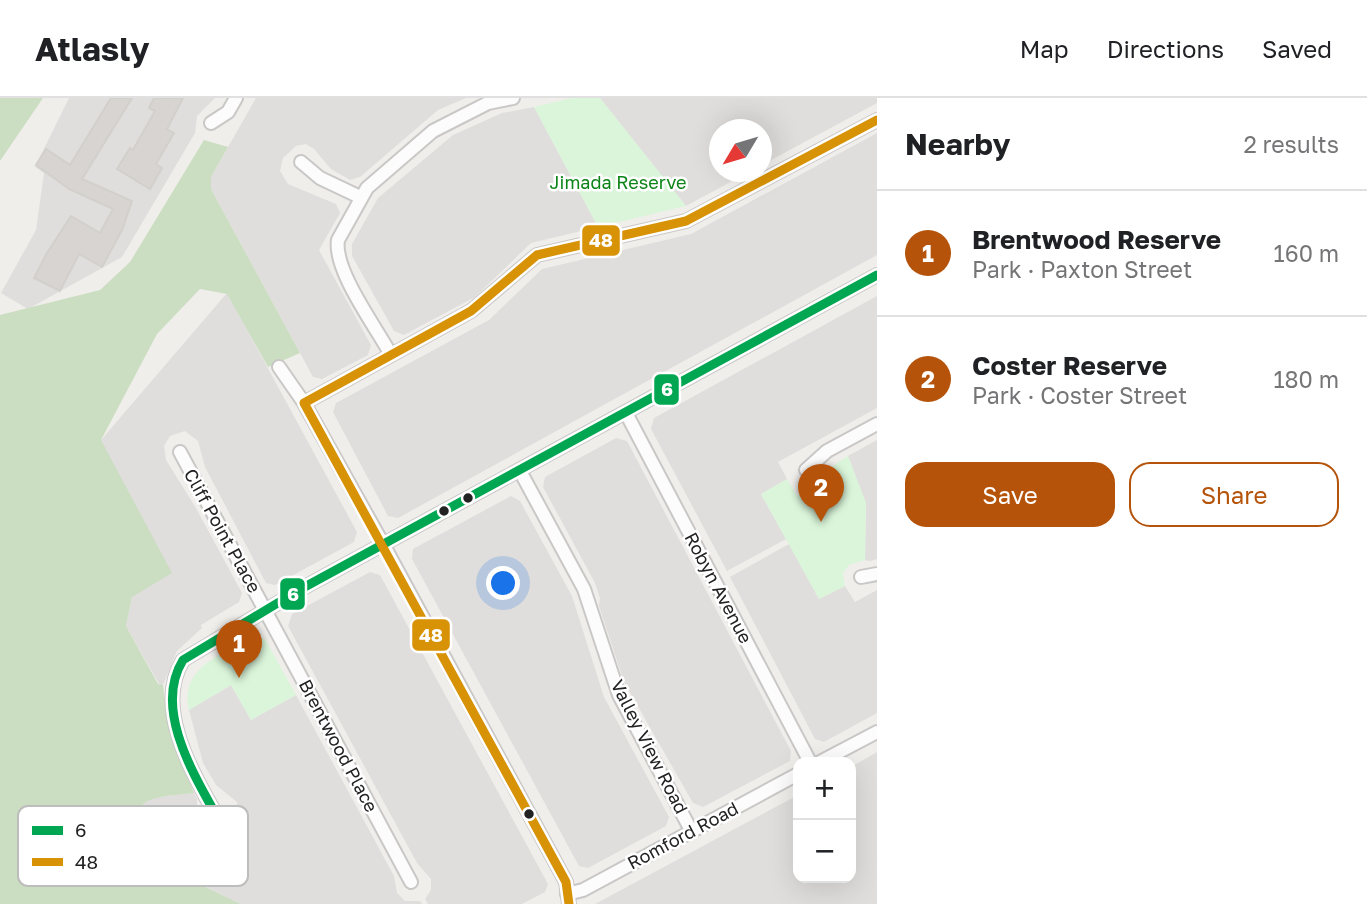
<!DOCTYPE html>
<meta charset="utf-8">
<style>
:root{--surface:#fff;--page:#f2f2f2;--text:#202124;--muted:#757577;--line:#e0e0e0;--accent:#b45309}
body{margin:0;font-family:"Golos Text",sans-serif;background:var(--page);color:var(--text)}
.controls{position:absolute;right:21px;bottom:21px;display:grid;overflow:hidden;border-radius:14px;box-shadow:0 7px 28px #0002}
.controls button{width:63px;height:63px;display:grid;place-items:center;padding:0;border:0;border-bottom:2px solid var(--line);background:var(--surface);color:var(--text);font:35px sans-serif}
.compass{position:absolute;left:709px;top:21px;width:63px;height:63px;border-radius:50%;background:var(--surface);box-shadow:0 7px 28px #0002;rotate:232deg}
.you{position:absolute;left:504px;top:486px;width:24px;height:24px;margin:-18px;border:5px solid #fff;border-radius:50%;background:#1a73e8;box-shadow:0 0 0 10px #1a73e833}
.badge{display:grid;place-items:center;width:46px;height:46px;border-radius:50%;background:var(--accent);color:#fff;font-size:23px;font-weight:700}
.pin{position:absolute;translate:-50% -58px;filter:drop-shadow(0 2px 4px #0008)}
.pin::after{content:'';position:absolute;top:37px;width:24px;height:21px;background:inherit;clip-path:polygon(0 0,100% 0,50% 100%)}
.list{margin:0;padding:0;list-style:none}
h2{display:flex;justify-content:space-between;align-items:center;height:91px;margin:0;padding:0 28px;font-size:30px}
h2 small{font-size:23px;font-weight:400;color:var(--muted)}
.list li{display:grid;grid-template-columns:46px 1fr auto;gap:21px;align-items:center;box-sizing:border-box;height:126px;padding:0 28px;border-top:2px solid var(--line)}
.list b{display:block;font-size:26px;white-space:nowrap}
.list p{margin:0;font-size:23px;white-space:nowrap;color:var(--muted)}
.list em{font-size:23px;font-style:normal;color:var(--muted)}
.actions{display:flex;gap:14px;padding:21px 28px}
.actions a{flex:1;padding:16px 0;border:2px solid var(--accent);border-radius:21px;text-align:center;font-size:24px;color:var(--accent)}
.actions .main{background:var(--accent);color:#fff}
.map{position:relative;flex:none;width:877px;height:806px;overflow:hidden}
header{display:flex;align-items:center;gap:42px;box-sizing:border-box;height:98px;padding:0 35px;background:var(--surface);border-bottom:2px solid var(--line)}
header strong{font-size:33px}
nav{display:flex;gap:38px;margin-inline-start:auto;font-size:24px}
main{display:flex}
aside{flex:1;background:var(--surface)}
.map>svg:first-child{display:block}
.residential{fill:#dfdedc}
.forest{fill:#cbdec1}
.park{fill:#daf5da}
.building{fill:#d7d4d2;stroke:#d3d0cc;stroke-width:2}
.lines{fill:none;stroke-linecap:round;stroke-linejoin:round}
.minor-casing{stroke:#c9c8c7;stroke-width:16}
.minor{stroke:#fdfcfc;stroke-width:12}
.bus-1-casing{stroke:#fff;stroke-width:14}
.bus-2-casing{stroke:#fff;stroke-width:14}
.bus-1{stroke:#00a651;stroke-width:9}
.bus-2{stroke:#d79205;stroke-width:9}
.bus-dot{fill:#222;stroke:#fff;stroke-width:2.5}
.labels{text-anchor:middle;stroke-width:5;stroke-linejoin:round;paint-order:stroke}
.park-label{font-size:18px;fill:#0c8416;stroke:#fff}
.street-label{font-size:18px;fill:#222;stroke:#fff}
.key{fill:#fff;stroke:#bdbdbd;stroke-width:2}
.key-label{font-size:19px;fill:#222}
.line-badge{stroke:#fff;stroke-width:2.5}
.badge-label{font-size:19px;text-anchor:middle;font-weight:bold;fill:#fff}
</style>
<header>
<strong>Atlasly</strong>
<nav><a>Map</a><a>Directions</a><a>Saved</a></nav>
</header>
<main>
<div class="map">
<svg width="877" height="806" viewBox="0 0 877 806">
<rect width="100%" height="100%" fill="#f0eeeb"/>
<g class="residential">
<polygon points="69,0 215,0 197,18 195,35 122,159 28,211 1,195 36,132 44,75 35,69"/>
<polygon points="256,0 466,0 438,12 360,79 350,82 331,71 314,51 306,46 296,48 283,60 280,73 288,86 336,106 340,115 319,152 371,247 368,257 322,281 313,279 211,91 211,79"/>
<polygon points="600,0 877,0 877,5 762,67 762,32 720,32 720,74 749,74 686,108"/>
<polygon points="534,9 598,129 531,145 475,199 404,237 394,233 352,158 352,146 378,100 453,37 502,15"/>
<polygon points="877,35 877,157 398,420 388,418 333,314 336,305 489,222 542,171 691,136"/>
<polygon points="227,195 357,434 354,444 275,487 266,485 205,369 198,343 185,333 170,338 164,348 166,362 196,410 242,495 239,504 201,527 202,530 177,553 163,587 159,586 126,528 132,499 101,342"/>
<polygon points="877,198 877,310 778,364 787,381 761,396 786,441 727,473 651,331 654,320"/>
<polygon points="616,340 627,343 791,653 790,663 703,709 693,705 624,584 599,508 600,500 595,485 543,389 545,379"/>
<polygon points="877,342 877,461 870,463 865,462 866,406 848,358"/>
<polygon points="511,398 520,403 572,498 604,599 669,719 666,728 588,770 579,768 412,461 413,451"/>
<polygon points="789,446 819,501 845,488 855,504 877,492 877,615 824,644 815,641 730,479"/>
<polygon points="370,474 380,477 548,786 545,794 522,806 428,806 425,801 431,792 431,781 417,765 288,528 292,516"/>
<polygon points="231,587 251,622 296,597 394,778 397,795 405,803 420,803 422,806 241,806 129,753 134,716 149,700 194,695 197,701 197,717 206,730 218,733 233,726 238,716 237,704 216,687 203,665 189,612"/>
<polygon points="877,654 877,806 595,806 798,697 798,780 851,780 851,669"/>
</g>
<g class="forest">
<polygon points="0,0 43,0 0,63"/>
<path d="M204 42 228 49 211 79V91L300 255 268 269 227 196 200 191 157 236 101 342 172 475 132 499 126 528 158 586 163 587 170 638 194 695C140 701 136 698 129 753L241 806H0V217L100 192 130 164Z"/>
</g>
<g class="park">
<polygon points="572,0 600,0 686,108 598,129 534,9"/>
<path d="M848 358 866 405 865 462 849 467 843 475 845 488 819 501 761 396 787 381 797 398C817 387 828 368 848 358Z"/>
<path d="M255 538 265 541 296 597 251 622 231 587 189 612C178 569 225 555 255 538Z"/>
</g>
<g class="building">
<polygon points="111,0 132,0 82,81 132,103 122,132 102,169 79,156 60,193 34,180 47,155 71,118 100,135 113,111 69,91 36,67 46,51 70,67"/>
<polygon points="154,0 183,0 167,31 174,35 156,66 162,70 150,91 117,71 130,50 133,52 155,13 149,10"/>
</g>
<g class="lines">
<defs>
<g id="minor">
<polyline points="211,25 228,14 236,0"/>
<polyline points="301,64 320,80 360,99"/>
<path d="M391 257C376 229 333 172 338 142L367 90 433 33 488 5 513 0"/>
<polyline points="279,269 304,305 383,446 566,784 569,806"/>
<polyline points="304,305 471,213 537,157 686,123 877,22"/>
<polyline points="626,315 810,664"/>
<polyline points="180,354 411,784"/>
<polyline points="806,372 827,353 877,326"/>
<polyline points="520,373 584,491 619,597 692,734"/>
<polyline points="861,479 877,476"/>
<polyline points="820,664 877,634"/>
<path d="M215 715C191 672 154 609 183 562L301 491 877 177"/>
<polyline points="567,796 583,792 798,676"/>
</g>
</defs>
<use href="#minor" class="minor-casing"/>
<use href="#minor" class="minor"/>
<defs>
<path id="bus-1" d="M215 715C191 672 154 609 183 562L301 491 877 177"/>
<polyline id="bus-2" points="569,806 566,784 304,305 471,213 537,157 686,123 877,22"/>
</defs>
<use href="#bus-1" class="bus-1-casing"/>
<use href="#bus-2" class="bus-2-casing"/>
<use href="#bus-1" class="bus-1"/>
<use href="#bus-2" class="bus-2"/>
</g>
<g class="bus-dot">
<circle cx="468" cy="400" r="6"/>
<circle cx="444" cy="413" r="6"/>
<circle cx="529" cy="716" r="6"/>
</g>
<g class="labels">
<g class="park-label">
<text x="618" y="91">Jimada Reserve</text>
</g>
<g class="street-label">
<text transform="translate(222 433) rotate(61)" y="6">Cliff Point Place</text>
<text transform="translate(718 490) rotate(62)" y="6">Robyn Avenue</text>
<text transform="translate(338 648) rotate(62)" y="6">Brentwood Place</text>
<text transform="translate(649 649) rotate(63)" y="6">Valley View Road</text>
<text transform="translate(683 738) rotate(-28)" y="6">Romford Road</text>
</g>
</g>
<rect x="18" y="708" width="230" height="80" rx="10" class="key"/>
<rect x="32" y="728" width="31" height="9" fill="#00a651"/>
<rect x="32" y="760" width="31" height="8" fill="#d79205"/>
<g class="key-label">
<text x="75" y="739">6</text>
<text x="75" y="771">48</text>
</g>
<g class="line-badge">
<rect x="581" y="126" width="40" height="33" rx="7" fill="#d79205"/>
<rect x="653" y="275" width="27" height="33" rx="7" fill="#00a651"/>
<rect x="279" y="479" width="27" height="34" rx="7" fill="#00a651"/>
<rect x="411" y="520" width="40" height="34" rx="7" fill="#d79205"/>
</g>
<g class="badge-label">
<text x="601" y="149">48</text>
<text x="667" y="298">6</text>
<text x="293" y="503">6</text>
<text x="431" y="544">48</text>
</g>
</svg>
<div class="controls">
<button>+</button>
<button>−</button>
</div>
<svg class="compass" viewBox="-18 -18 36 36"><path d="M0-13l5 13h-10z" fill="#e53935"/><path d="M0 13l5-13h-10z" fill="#757577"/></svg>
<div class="you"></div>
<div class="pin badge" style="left:239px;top:580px">1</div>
<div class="pin badge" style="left:821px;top:424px">2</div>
</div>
<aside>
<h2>Nearby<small>2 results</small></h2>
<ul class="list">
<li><span class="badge">1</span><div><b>Brentwood Reserve</b><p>Park · Paxton Street</p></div><em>160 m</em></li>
<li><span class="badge">2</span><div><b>Coster Reserve</b><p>Park · Coster Street</p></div><em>180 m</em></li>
</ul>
<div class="actions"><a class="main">Save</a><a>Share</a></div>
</aside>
</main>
